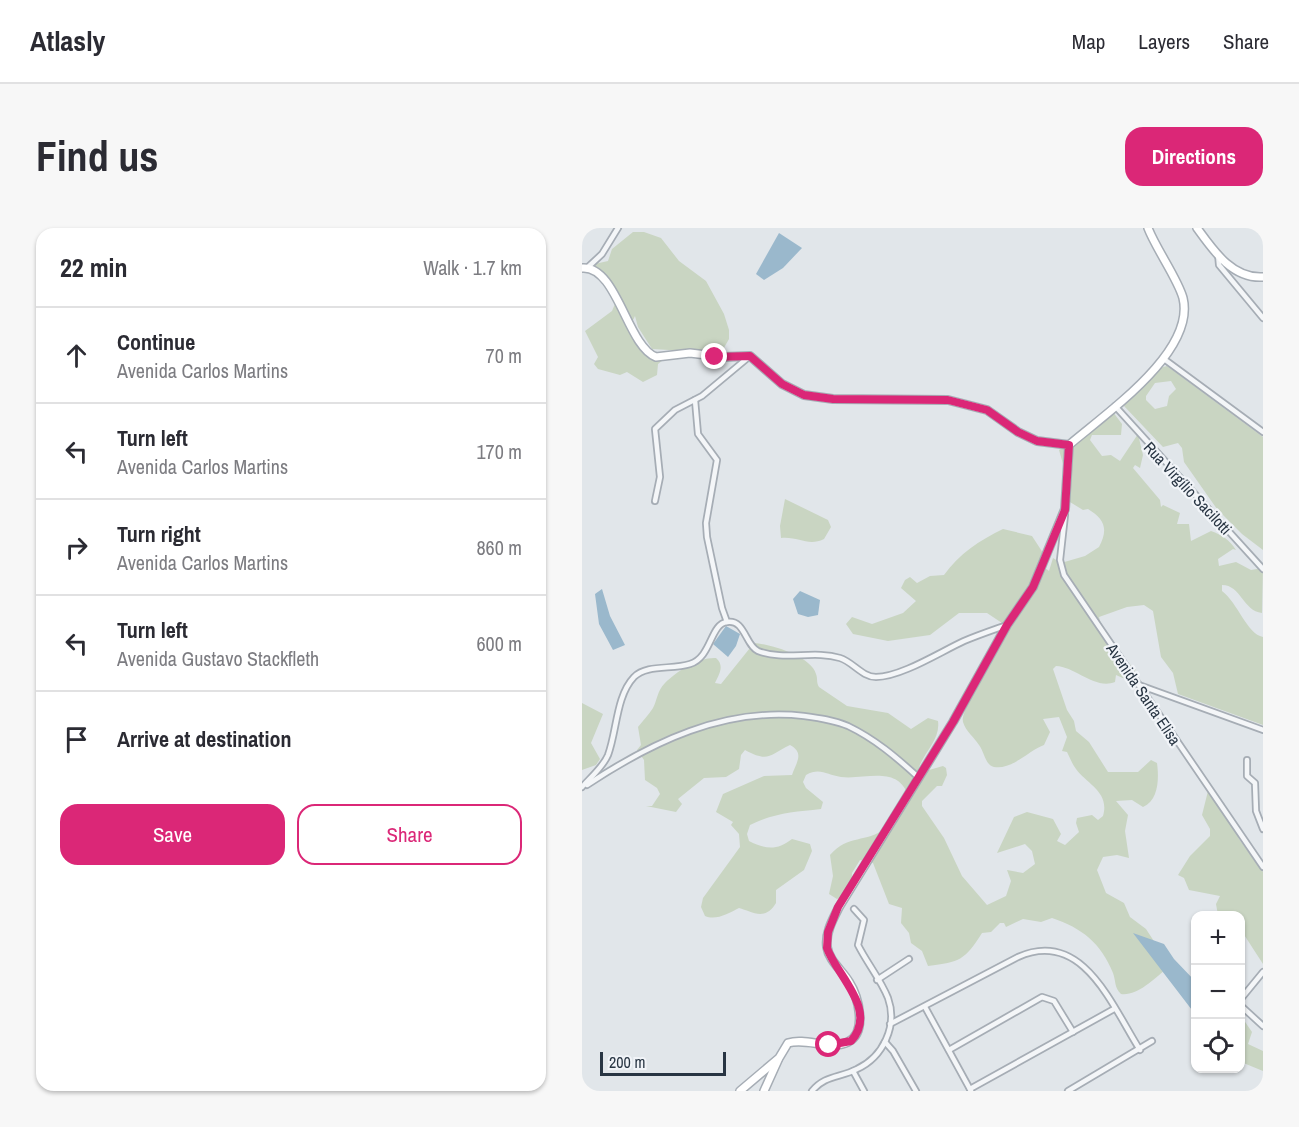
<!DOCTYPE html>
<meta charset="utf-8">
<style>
:root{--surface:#fff;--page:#f7f7f7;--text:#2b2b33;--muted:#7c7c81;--line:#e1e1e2;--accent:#db2777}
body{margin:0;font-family:"Archivo Narrow",sans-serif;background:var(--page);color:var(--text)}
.controls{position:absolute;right:18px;bottom:18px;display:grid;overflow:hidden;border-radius:12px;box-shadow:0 2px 4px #0004}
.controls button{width:54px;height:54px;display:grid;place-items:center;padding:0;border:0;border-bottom:2px solid var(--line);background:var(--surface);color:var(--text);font:30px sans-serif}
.scale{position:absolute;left:18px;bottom:15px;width:126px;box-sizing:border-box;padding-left:6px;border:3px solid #283543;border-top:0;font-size:16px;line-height:21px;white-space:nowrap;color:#283543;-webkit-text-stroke:4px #f1f4f8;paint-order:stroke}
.stop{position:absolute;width:18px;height:18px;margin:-14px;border:4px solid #db2777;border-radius:50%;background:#fff}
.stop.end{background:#db2777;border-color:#fff;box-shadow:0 2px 6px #0008}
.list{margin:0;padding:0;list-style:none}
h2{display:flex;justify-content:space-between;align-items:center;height:78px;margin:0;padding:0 24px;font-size:26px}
h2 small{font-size:20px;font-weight:400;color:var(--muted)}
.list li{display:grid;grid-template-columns:39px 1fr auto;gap:18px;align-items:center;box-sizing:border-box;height:96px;padding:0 24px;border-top:2px solid var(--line)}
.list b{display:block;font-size:22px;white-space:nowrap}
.list p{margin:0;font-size:20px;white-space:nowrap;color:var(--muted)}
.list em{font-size:20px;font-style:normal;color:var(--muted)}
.actions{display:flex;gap:12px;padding:18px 24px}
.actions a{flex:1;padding:14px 0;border:2px solid var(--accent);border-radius:18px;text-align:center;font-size:21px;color:var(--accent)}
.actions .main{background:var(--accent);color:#fff}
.icon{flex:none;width:33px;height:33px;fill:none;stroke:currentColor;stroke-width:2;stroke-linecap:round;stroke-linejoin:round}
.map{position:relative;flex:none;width:681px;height:863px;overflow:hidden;border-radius:18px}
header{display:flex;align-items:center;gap:36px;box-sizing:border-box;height:84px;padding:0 30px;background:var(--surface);border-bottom:2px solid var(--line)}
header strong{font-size:28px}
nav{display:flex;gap:33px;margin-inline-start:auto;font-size:21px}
.intro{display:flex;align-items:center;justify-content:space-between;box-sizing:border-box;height:144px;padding:0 36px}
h1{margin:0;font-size:42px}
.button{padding:15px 27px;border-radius:18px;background:var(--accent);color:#fff;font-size:21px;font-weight:700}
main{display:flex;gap:36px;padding:0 36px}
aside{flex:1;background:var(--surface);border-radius:18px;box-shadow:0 2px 4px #0004}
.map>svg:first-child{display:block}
.green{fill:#c9d5c2;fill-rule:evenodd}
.water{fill:#9ab8cc}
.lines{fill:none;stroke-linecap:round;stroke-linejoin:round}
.street-casing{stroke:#a6adb5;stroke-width:8}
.secondary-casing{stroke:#a6adb5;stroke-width:10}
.street{stroke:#f4f6f8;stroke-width:4.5}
.secondary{stroke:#fff;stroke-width:7}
.route{stroke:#db2777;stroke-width:8}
.labels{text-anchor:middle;stroke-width:4.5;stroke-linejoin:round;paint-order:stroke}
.street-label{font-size:16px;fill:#283543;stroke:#f1f4f8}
</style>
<header>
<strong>Atlasly</strong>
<nav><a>Map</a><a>Layers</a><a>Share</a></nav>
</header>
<div class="intro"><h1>Find us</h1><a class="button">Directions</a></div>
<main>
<aside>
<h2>22 min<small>Walk · 1.7 km</small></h2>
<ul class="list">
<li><svg class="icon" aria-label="ahead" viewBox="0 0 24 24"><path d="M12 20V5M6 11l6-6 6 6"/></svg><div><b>Continue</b><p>Avenida Carlos Martins</p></div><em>70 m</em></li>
<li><svg class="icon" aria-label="left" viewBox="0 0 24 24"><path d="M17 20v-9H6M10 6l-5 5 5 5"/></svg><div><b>Turn left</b><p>Avenida Carlos Martins</p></div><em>170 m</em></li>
<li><svg class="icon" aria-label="right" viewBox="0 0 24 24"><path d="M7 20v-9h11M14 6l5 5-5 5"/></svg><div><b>Turn right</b><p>Avenida Carlos Martins</p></div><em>860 m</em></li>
<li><svg class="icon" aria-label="left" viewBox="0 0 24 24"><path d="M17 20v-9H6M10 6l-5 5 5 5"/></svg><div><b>Turn left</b><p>Avenida Gustavo Stackfleth</p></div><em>600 m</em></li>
<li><svg class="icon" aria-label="arrive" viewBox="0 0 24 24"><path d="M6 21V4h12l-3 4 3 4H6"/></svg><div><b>Arrive at destination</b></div></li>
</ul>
<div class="actions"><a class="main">Save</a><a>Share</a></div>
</aside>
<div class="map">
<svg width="681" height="863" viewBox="0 0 681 863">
<rect width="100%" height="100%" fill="#e1e6ea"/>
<g class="green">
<path d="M51 4H62L79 10 97 33 124 53 142 86 147 102V111L139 125 70 121 56 99 53 88 50 94C55 110 65 127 81 132L76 136 75 147 61 154 45 144 38 147 16 141 12 136 16 129 3 103 30 83 33 76 23 56 8 37 26 33 30 21Z"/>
<path d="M585 138 681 209V322L660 306 635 281 602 234 600 220 596 215 581 219 542 178C548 163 569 141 585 138ZM589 153 594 161 587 168 585 178 573 181 564 172V168L573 155Z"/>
<path d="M531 184 540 196 539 207H510L508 212 520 228 529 227 538 233 556 206 561 227 558 240 553 237 551 240 578 272 579 279 581 277 598 285 595 296H607L609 313 629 303C640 307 648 312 654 322L651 321 636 331 637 338 654 334 669 342 681 340 680 385C661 383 659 357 640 357V363C656 375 665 406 681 409V497L596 466 591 445 579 429 571 383 562 377 545 379 517 389C519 401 544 436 554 441L549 450 543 451 534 447 533 454C513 462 494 439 474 438L471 441 485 482 492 493 494 503 507 514 526 544H556L569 532 575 535C577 550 577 572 561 579L550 572 534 573 546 587 543 603 547 630 535 627 521 629 515 642 524 665 542 675 548 689 564 701 579 724 583 742C571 752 555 768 539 766 532 759 534 753 531 745 519 715 500 700 470 690L459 694 441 691 424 699 422 695H418L409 704 400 705C383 732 378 734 346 738L340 723 329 715 327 705 319 695 320 680 307 676 291 635 278 632 270 645 269 664 255 671 247 666 251 648 248 627C266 606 285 615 302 601 311 593 319 577 326 567 315 537 283 552 259 549 245 547 238 539 224 547L221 554 224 560 241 574 239 581C212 584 192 585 168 597L165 606 167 613C183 621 195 623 210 611L228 616 230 623 222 642 194 662V675C183 694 169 683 157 680 147 685 134 693 123 688L119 679 121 670 158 619 157 606 149 597 151 594 134 584 141 566 182 548 210 547C214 535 223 525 208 517 187 527 187 535 163 522L159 527 157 541 144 549 122 550 96 571 100 576 94 584 64 578H70L78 566 75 560 63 552 62 532 55 522 59 517 56 499C61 493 67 486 71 480 75 473 75 463 83 455 95 443 117 429 134 430 143 438 137 446 133 455L139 456 172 415C188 416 229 428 234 446 236 451 234 454 237 459L265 478 306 485 329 501 346 490 356 493C359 514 337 527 335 548L338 551 347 542 361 538 364 540 365 547 360 558H355L340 573V578L362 610 380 648 405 677 424 668 429 653 425 642 441 645 453 636 450 623 443 616 415 625 432 589 445 584 471 591 479 606 475 613 483 617 497 604 494 595 495 590 510 587 516 592 521 588C528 564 505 556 494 541 490 536 488 530 485 524L480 523 485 509 477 489 461 491 468 504 462 517C446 523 430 542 412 539 403 537 402 523 397 517 392 509 384 504 381 494 378 482 418 416 426 399L405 385H377L348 407 306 413 271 406 264 396 270 389 290 396 321 385 334 373 319 360 323 352 328 349 335 355 348 348 362 347C377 326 398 312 421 301L450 308 463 328 462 339 467 343 471 330 479 335 503 328 517 319C527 300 522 291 506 281L501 282 483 271 481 236 477 222Z"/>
<path d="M203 271 246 292 249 299 242 311C226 319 216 308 199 310L198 298Z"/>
<polygon points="0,475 21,486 9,515 18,531 14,537 0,542"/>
<polygon points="626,563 642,575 657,611 681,644 681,736 659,702 658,688 636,687 634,676 638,668 607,662 602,650 596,647 608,628 628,608 628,601 620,587"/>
<polygon points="659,788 670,804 666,816 681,823 681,843 659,834"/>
</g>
<g class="water">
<polygon points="197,5 220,20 201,40 182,52 174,46"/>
<polygon points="20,361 28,388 43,417 31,422 17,396 13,366"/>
<polygon points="218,363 238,372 236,387 226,389 216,386 211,371"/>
<polygon points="144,398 158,406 154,418 146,429 131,416"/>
<polygon points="551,705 582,716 592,731 613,753 613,786"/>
</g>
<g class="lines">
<defs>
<g id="street">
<polyline points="636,26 637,37 681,90"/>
<polyline points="5,40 20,26 36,0"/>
<polyline points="582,131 681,204"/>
<polyline points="113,172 116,206 135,232 124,295 125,309 140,380 145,394"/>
<polyline points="533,178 681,341"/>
<polyline points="73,273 78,249 73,201 93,182 120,168 168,128"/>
<polyline points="483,287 478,332 482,347 681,639"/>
<polyline points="557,457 681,502"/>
<polyline points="665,532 665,548 673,555 674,583 681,601"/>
<path d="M5 557C70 514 142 479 222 488 237 490 252 492 266 498 293 511 314 529 336 549"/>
<path d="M0 559C9 549 21 539 26 527 35 503 34 468 52 449 65 436 90 442 108 436 130 429 128 396 145 394 163 391 163 417 176 423 202 433 232 422 258 430 271 434 280 449 294 449 319 449 358 424 382 413 396 407 411 402 425 397"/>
<polyline points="295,752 327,731"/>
<polyline points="658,772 681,744"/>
<polyline points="658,777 681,798"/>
<polyline points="343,779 389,863"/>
<path d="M308 796 436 729C501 700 530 778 558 822"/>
<polyline points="303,814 311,823 334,863"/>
<polyline points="367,822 460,769 472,773 491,804"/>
<polyline points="271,843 282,863"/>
<polyline points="388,861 532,781"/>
<path d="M230 863C243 847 258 850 275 841 301 829 316 798 306 770 299 752 285 735 276 717L282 692 272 681"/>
<polyline points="486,863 570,813"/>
</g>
<g id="secondary">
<path d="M615 0C631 22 650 51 681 49"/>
<path d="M0 40C35 37 45 118 74 129L108 125 141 129 168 128 200 156 222 167 251 171 366 172 405 182 436 204 455 213 487 217"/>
<path d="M158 863 197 830 206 815C225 809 247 823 266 814 286 804 276 768 267 754 260 742 247 733 245 719 243 705 251 691 257 679L371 494 425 397 451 359 483 281 487 217C523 186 614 124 601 70 596 51 574 21 566 0"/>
<polyline points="182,863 196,832"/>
</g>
</defs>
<use href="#street" class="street-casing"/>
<use href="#secondary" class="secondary-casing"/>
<use href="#street" class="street"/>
<use href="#secondary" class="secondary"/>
</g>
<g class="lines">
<path class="route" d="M133 129 168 128 200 156 222 167 251 171 366 172 405 182 436 204 455 213 487 217 483 282 451 359 425 397 371 494 256 679 246 704 245 720C254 747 297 782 269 813L247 817"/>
</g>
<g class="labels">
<g class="street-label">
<text transform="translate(606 260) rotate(47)" y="6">Rua Virgílio Sacilotti</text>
<text transform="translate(562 466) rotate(56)" y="6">Avenida Santa Elisa</text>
</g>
</g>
</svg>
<div class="controls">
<button>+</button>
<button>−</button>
<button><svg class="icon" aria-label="locate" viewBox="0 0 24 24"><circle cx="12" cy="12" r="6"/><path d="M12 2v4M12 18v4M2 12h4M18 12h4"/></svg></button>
</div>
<div class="scale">200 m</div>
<div class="stop" style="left:247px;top:817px"></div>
<div class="stop end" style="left:133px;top:129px"></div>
</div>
</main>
